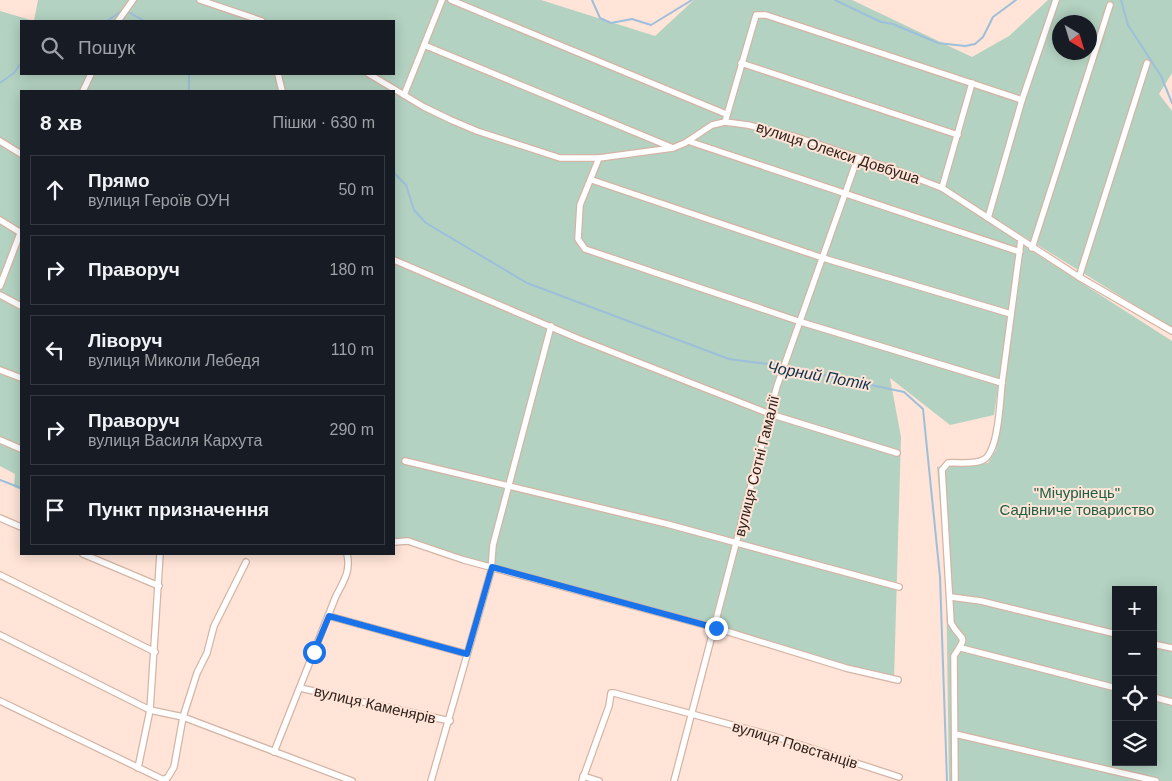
<!DOCTYPE html>
<html lang="uk">
<meta charset="utf-8">
<style>
:root{--surface:#171b24;--page:#242831;--text:#f1f3f6;--muted:#9ea1a6;--line:#363941}
body{margin:0;font-family:Helvetica,sans-serif;background:var(--page);color:var(--text)}
.controls{position:absolute;right:15px;bottom:15px;display:grid;overflow:hidden;border-radius:0px;box-shadow:0 2px 12px #0003}
.controls button{width:45px;height:45px;display:grid;place-items:center;padding:0;border:0;border-bottom:1px solid var(--line);background:var(--surface);color:var(--text);font:25px sans-serif}
.compass{position:absolute;left:1052px;top:15px;width:45px;height:45px;border-radius:50%;background:var(--surface);box-shadow:0 2px 12px #0003;rotate:142deg}
.stop{position:absolute;width:15px;height:15px;margin:-11px;border:4px solid #1a73e8;border-radius:50%;background:#fff}
.stop.end{background:#1a73e8;border-color:#fff;box-shadow:0 1px 5px #0008}
.list{margin:0;padding:0;list-style:none}
h2{display:flex;justify-content:space-between;align-items:center;height:65px;margin:0;padding:0 20px;font-size:21px}
h2 small{font-size:16px;font-weight:400;color:var(--muted)}
.list li{display:grid;grid-template-columns:32px 1fr auto;gap:15px;align-items:center;box-sizing:border-box;height:70px;margin:0 10px 10px;padding:0 10px;border:1px solid var(--line);border-radius:0px}
.list b{display:block;font-size:19px;white-space:nowrap}
.list p{margin:0;font-size:16px;white-space:nowrap;color:var(--muted)}
.list em{font-size:16px;font-style:normal;color:var(--muted)}
.icon{flex:none;width:28px;height:28px;fill:none;stroke:currentColor;stroke-width:2;stroke-linecap:round;stroke-linejoin:round}
.map{position:relative;flex:none;width:1172px;height:781px;overflow:hidden}
.search{position:absolute;background:var(--surface);box-shadow:0 2px 12px #0003;left:20px;top:20px;width:375px;height:55px;display:flex;align-items:center;gap:12px;box-sizing:border-box;padding:0 18px;border-radius:0px;color:var(--muted);font-size:19px}
.panel{position:absolute;background:var(--surface);box-shadow:0 2px 12px #0003;left:20px;top:90px;width:375px;height:465px;border-radius:0px}
.map>svg:first-child{display:block}
.green{fill:#b3d2c1;fill-rule:evenodd}
.lines{fill:none;stroke-linecap:round;stroke-linejoin:round}
.stream{stroke:#9dbfda;stroke-width:2}
.street-casing{stroke:#d4b4a5;stroke-width:8}
.street{stroke:#fff;stroke-width:5.5}
.route{stroke:#1a73e8;stroke-width:6}
.labels{text-anchor:middle;stroke-width:4;stroke-linejoin:round;paint-order:stroke}
.street-label{font-size:15px;fill:#2e231d;stroke:#ffe4d7}
.park-label{font-size:15px;fill:#1b6044;stroke:#ffe4d7}
.water-label{font-size:16px;font-style:italic;fill:#09344f;stroke:#ffe4d7}
</style>
<div class="map">
<svg width="1172" height="781" viewBox="0 0 1172 781">
<rect width="100%" height="100%" fill="#ffe4d7"/>
<g class="green">
<path d="M38 0H541L655 36 694 0H852L972 57 1009 36 1048 0H1172V73L1159 94 1172 111V328L1020 234 994 415 950 425 890 378 901 437 894 679 408 545 394 537V91H21V490L14 487 15 474 0 466V11L34 21ZM21 21H394V74H21ZM1060 22H1090V52H1060Z"/>
<path d="M1024 246 1172 341V781H949L946 573 937 467 988 463 996 450ZM1116 590H1153V762H1116Z"/>
</g>
<g class="lines">
<g class="stream">
<polyline points="592,0 600,18 611,23 632,19 651,25 692,0"/>
<polyline points="835,0 881,22 893,24 938,43 965,46 975,44 983,37 993,17 1016,0"/>
<polyline points="1121,0 1128,25 1161,76 1172,103"/>
<polyline points="127,11 144,21"/>
<polyline points="107,21 123,10"/>
<polyline points="189,74 189,91"/>
<polyline points="0,83 14,73 21,63"/>
<polyline points="394,173 406,185 414,210 426,223 527,283 729,359 782,366"/>
<polyline points="786,367 904,392 923,409 940,577 947,781"/>
<polyline points="0,480 21,488"/>
<polyline points="244,554 248,554"/>
</g>
<defs>
<g id="street">
<polyline points="200,0 262,21"/>
<polyline points="451,0 726,114"/>
<polyline points="118,21 133,0"/>
<polyline points="424,45 673,148"/>
<polyline points="741,63 958,135"/>
<polyline points="278,74 282,91"/>
<polyline points="369,74 424,107 451,120 477,131 560,158 599,158 673,148 685,143 712,125 725,122 748,125 796,137 898,171 942,188 1079,277 1172,331"/>
<polyline points="83,91 91,74"/>
<polyline points="404,95 442,0"/>
<polyline points="725,122 756,15 766,15 1022,100"/>
<polyline points="0,141 21,154"/>
<polyline points="688,141 1020,252"/>
<polyline points="599,158 580,205 578,239 585,249 801,322 1002,383 1021,240"/>
<polyline points="592,180 823,258 1011,314"/>
<polyline points="942,188 972,83"/>
<polyline points="988,218 1022,100 1056,0"/>
<polyline points="0,220 21,233"/>
<polyline points="1032,248 1110,5"/>
<polyline points="394,260 579,339 770,414 897,453"/>
<polyline points="1079,277 1147,63"/>
<polyline points="0,286 21,231"/>
<polyline points="0,295 21,306"/>
<polyline points="0,370 21,378"/>
<polyline points="0,440 21,449"/>
<polyline points="405,461 667,524 899,587"/>
<polyline points="0,518 21,527"/>
<polyline points="394,542 408,541 464,560 716,628 846,668 898,680"/>
<polyline points="83,554 159,586"/>
<polyline points="0,575 155,652"/>
<polyline points="951,597 981,601 1116,634"/>
<polyline points="329,616 467,654"/>
<polyline points="0,635 150,710 183,717 352,781"/>
<polyline points="1153,644 1172,648"/>
<polyline points="961,648 1116,688"/>
<polyline points="300,688 450,721"/>
<polyline points="1153,697 1172,702"/>
<polyline points="0,701 166,781"/>
<polyline points="955,734 1156,781"/>
<path d="M274 752 336 596C344 581 351 570 347 554"/>
<polyline points="138,768 150,710 160,554"/>
<polyline points="583,776 599,781"/>
<polyline points="163,780 168,777 174,767 183,717 197,673 207,653 214,626 246,562"/>
<polyline points="431,781 491,571 493,545 551,326"/>
<polyline points="582,781 609,706 611,693 614,693 773,736 899,777"/>
<polyline points="674,781 777,386 858,157"/>
<path d="M955 781 954 656C969 633 962 643 951 623L942 470 948 463C958 462 974 465 983 460 999 452 1000 400 1002 383"/>
</g>
</defs>
<use href="#street" class="street-casing"/>
<use href="#street" class="street"/>
</g>
<g class="lines">
<polyline class="route" points="314,652 329,616 467,654 492,567 716,628"/>
</g>
<g class="labels">
<g class="street-label">
<text transform="translate(838 153) rotate(18)" y="5">вулиця Олекси Довбуша</text>
<text transform="translate(757 466) rotate(-76)" y="5">вулиця Сотні Гамалії</text>
<text transform="translate(375 705) rotate(13)" y="5">вулиця Каменярів</text>
<text transform="translate(795 745) rotate(17)" y="5">вулиця Повстанців</text>
</g>
<g class="park-label">
<text x="1077" y="498">"Мічурінець"<tspan x="1077" dy="17">Садівниче товариство</tspan></text>
</g>
<g class="water-label">
<text transform="translate(819 375) rotate(10)" y="6">Чорний Потік</text>
</g>
</g>
</svg>
<div class="controls">
<button>+</button>
<button>−</button>
<button><svg class="icon" aria-label="locate" viewBox="0 0 24 24"><circle cx="12" cy="12" r="6"/><path d="M12 2v4M12 18v4M2 12h4M18 12h4"/></svg></button>
<button><svg class="icon" aria-label="layers" viewBox="0 0 24 24"><path d="M12 4l9 5-9 5-9-5zM3 14l9 5 9-5"/></svg></button>
</div>
<svg class="compass" viewBox="-18 -18 36 36"><path d="M0-13l5 13h-10z" fill="#e53935"/><path d="M0 13l5-13h-10z" fill="#9ea1a6"/></svg>
<div class="stop" style="left:314px;top:652px"></div>
<div class="stop end" style="left:716px;top:628px"></div>
<div class="search"><svg class="icon" aria-label="search" viewBox="0 0 24 24"><circle cx="10" cy="10" r="6"/><path d="M15 15l6 6"/></svg>Пошук</div>
<section class="panel">
<h2>8 хв<small>Пішки · 630 m</small></h2>
<ul class="list">
<li><svg class="icon" aria-label="ahead" viewBox="0 0 24 24"><path d="M12 20V5M6 11l6-6 6 6"/></svg><div><b>Прямо</b><p>вулиця Героїв ОУН</p></div><em>50 m</em></li>
<li><svg class="icon" aria-label="right" viewBox="0 0 24 24"><path d="M7 20v-9h11M14 6l5 5-5 5"/></svg><div><b>Праворуч</b></div><em>180 m</em></li>
<li><svg class="icon" aria-label="left" viewBox="0 0 24 24"><path d="M17 20v-9H6M10 6l-5 5 5 5"/></svg><div><b>Ліворуч</b><p>вулиця Миколи Лебедя</p></div><em>110 m</em></li>
<li><svg class="icon" aria-label="right" viewBox="0 0 24 24"><path d="M7 20v-9h11M14 6l5 5-5 5"/></svg><div><b>Праворуч</b><p>вулиця Василя Кархута</p></div><em>290 m</em></li>
<li><svg class="icon" aria-label="arrive" viewBox="0 0 24 24"><path d="M6 21V4h12l-3 4 3 4H6"/></svg><div><b>Пункт призначення</b></div></li>
</ul>
</section>
</div>
